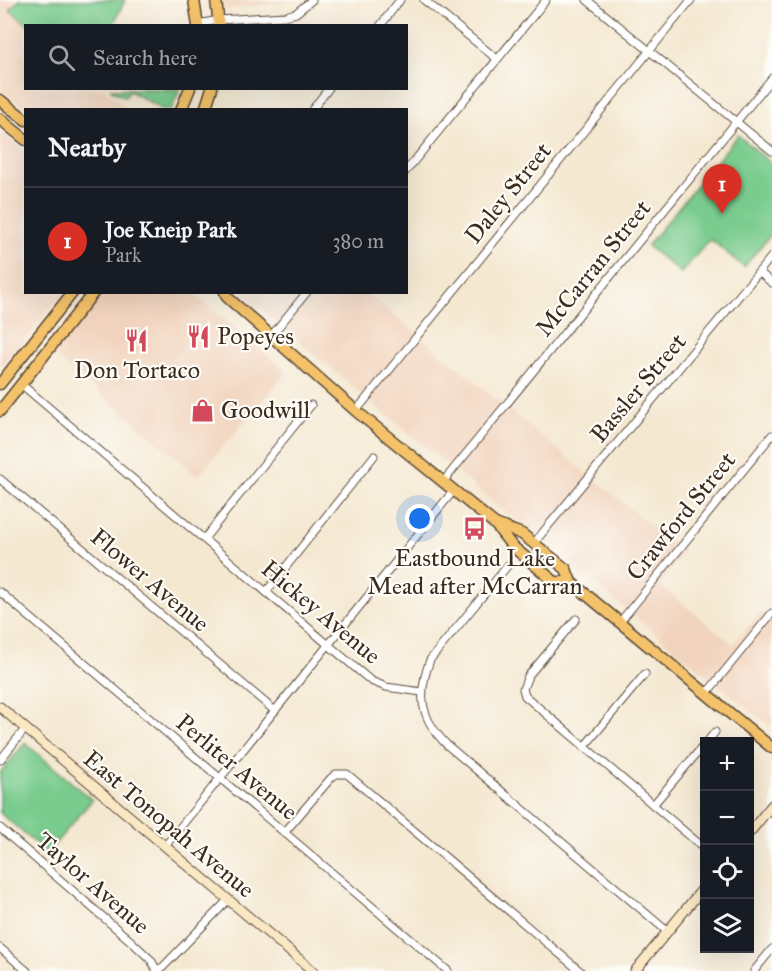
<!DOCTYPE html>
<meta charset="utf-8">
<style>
:root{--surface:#171b24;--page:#242831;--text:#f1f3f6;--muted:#9ea1a6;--line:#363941;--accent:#d93025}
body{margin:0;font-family:"IM FELL Great Primer",serif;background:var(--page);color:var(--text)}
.controls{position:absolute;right:18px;bottom:18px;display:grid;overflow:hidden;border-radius:0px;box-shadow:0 6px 24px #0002}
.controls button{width:54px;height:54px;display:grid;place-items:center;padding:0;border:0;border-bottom:2px solid var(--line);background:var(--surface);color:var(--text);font:30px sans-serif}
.you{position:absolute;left:420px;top:519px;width:21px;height:21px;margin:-15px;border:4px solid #fff;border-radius:50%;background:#1a73e8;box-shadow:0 0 0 9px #1a73e833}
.badge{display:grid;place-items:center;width:39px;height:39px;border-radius:50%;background:var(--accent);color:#fff;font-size:20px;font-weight:700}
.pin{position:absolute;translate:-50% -50px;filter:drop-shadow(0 2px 3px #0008)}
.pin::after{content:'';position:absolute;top:32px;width:21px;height:18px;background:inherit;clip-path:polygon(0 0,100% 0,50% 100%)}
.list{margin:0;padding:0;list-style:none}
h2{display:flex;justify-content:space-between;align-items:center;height:78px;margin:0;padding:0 24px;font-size:26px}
h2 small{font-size:20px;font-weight:400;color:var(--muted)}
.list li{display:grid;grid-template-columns:39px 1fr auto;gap:18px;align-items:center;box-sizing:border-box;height:108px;padding:0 24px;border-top:2px solid var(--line)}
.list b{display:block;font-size:22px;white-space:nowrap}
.list p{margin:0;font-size:20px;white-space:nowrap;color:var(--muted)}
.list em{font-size:20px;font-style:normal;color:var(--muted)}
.icon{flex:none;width:33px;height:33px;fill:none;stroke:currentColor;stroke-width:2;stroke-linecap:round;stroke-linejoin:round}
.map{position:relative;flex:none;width:772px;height:971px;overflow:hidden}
.search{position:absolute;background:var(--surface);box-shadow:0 6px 24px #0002;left:24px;top:24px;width:384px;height:66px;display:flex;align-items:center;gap:15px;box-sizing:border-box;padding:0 21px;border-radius:0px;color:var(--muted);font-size:22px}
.panel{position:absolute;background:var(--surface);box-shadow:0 6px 24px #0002;left:24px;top:108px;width:384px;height:186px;border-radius:0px}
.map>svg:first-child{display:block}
.built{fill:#f2d4be}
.green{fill:#7acc8e;stroke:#5a7b56;stroke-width:1.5}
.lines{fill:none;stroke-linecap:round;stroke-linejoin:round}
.street-casing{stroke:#574639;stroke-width:9}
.secondary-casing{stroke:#574639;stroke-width:11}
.primary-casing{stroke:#574639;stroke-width:13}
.street{stroke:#fff;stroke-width:7}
.secondary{stroke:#fae7c3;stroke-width:9}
.primary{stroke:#f3c26a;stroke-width:10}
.labels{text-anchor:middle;stroke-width:4.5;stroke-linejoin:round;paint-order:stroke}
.street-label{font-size:24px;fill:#3b2a1e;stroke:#fdfcf7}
.poi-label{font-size:24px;fill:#3b2a1e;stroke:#fdfcf7;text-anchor:start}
</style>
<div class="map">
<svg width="772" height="971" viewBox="0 0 772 971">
<rect width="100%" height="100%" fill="#fdfcf7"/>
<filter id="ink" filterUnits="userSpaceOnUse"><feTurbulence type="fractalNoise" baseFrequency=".0167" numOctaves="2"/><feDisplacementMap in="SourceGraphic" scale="12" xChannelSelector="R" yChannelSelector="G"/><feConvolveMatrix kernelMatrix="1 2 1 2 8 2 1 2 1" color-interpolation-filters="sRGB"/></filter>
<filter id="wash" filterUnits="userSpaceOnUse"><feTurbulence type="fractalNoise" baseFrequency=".008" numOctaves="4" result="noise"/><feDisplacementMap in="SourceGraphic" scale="24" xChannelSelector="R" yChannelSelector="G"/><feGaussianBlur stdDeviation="1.35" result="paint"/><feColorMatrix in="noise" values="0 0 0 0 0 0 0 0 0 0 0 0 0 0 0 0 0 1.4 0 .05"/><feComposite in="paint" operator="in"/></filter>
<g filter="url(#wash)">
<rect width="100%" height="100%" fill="#f4e8d1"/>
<g class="built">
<polygon points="0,0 17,0 10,10 28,25 26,26 26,88 103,89 129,109 26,109 0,88"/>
<polygon points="223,0 299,0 224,10"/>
<polygon points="0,131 25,152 26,292 64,293 0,369"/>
<polygon points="105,293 193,293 287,372 198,476 53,354"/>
<polygon points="242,293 367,293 683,552 659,585 733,644 761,613 772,623 772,728 357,391"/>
</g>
<g class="green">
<polygon points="19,0 125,0 113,25 28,25 10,10"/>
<polygon points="110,89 180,89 171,110 162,109 130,91 125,97"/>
<polygon points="738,135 772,164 772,233 744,267 710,239 681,273 647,246"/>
<polygon points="25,743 92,800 47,853 0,813 0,773"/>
</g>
</g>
<g filter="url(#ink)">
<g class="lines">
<defs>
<g id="street">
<polyline points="424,0 497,59"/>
<polyline points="587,0 772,151"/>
<polyline points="198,24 219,20 285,16 296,13 312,0"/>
<polyline points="380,26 400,0"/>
<polyline points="312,110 329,88"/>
<polyline points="406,171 546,0"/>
<polyline points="759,272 772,283"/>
<polyline points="271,336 307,292"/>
<polyline points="21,384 371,681 386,687 422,692"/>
<polyline points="356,411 691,0"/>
<polyline points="0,479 275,711"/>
<polyline points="443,482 772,78"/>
<polyline points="204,539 311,405"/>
<polyline points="534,543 772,256"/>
<path d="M509 564 430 660C417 695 420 718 447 745L668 932"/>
<polyline points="0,592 448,971"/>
<polyline points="266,592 374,456"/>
<polyline points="576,619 528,676 523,689 525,696 704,848"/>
<polyline points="620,622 772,435"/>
<polyline points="706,694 772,613"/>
<polyline points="707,742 715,732"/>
<polyline points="584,747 645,674"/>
<polyline points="0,760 26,728"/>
<polyline points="653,805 704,745"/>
<polyline points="0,828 132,942 151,960 157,971"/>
<polyline points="284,833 331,778 336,774 347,774 580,971"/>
<polyline points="165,846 454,490"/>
<polyline points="0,948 27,971"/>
<polyline points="157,970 163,967 228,900"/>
<polyline points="754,971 772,949"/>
</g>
<g id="secondary">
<polyline points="0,707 313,971"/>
<polyline points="750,832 772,805"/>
<polyline points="635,971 704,887"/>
</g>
<g id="primary">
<polyline points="194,0 198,26"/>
<polyline points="216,0 219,26"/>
<polyline points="0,100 26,120"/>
<polyline points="181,110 190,88"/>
<polyline points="205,110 212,88"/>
<polyline points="0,119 26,140"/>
<polyline points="225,292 227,297 356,411 495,524 512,546 555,582 571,582"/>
<polyline points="0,384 73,292"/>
<polyline points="0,411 94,292"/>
<polyline points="495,524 522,534 566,569 571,582 772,748"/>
</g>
</defs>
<use href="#street" class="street-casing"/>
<use href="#secondary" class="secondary-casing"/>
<use href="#primary" class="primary-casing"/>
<use href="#street" class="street"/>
<use href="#secondary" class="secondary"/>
<use href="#primary" class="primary"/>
</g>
</g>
<defs>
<symbol id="restaurant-bare" viewBox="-9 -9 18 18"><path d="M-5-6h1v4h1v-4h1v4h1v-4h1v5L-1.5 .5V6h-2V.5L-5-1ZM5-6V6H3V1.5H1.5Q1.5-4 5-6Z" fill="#d1495b" stroke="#fdfcf7" stroke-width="2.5" paint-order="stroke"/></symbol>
<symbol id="shop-bare" viewBox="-9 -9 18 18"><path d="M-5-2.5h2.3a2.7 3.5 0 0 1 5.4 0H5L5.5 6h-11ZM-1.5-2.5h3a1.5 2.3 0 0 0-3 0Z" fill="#d1495b" stroke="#fdfcf7" stroke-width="2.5" paint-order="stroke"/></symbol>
<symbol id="bus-bare" viewBox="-9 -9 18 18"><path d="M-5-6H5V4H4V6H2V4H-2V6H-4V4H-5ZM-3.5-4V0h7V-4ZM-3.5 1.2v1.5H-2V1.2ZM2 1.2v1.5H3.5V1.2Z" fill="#d1495b" stroke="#fdfcf7" stroke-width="2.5" paint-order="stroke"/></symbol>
</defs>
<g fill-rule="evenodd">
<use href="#restaurant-bare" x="182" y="320" width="33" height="33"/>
<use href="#restaurant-bare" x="120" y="324" width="33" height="33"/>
<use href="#shop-bare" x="186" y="394" width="33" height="33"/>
<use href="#bus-bare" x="458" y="512" width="33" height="33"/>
</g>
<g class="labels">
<g class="street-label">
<text transform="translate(508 193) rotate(-51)" y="8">Daley Street</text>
<text transform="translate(593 268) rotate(-51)" y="8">McCarran Street</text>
<text transform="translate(638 388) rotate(-50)" y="8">Bassler Street</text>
<text transform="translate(681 516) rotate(-51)" y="8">Crawford Street</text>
<text transform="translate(150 580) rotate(40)" y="8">Flower Avenue</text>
<text transform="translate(321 612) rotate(40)" y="8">Hickey Avenue</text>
<text transform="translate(237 767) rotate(40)" y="8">Perliter Avenue</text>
<text transform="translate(169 824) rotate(40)" y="8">East Tonopah Avenue</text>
<text transform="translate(93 883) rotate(41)" y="8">Taylor Avenue</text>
</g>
<g class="poi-label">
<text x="217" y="344">Popeyes</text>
<text x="137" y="378" text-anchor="middle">Don Tortaco</text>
<text x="221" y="418">Goodwill</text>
<text x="475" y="566" text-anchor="middle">Eastbound Lake<tspan x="475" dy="28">Mead after McCarran</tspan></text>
</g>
</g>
</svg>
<div class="controls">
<button>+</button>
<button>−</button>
<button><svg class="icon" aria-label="locate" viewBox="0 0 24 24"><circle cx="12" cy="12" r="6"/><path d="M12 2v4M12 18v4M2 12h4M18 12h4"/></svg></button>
<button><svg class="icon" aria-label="layers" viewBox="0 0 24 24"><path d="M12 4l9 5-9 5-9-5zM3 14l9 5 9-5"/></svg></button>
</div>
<div class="you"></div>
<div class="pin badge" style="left:722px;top:214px">1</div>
<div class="search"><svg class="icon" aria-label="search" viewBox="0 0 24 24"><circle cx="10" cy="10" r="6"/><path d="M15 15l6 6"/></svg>Search here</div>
<section class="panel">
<h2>Nearby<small></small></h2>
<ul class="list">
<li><span class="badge">1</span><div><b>Joe Kneip Park</b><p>Park</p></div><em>380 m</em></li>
</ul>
</section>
</div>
